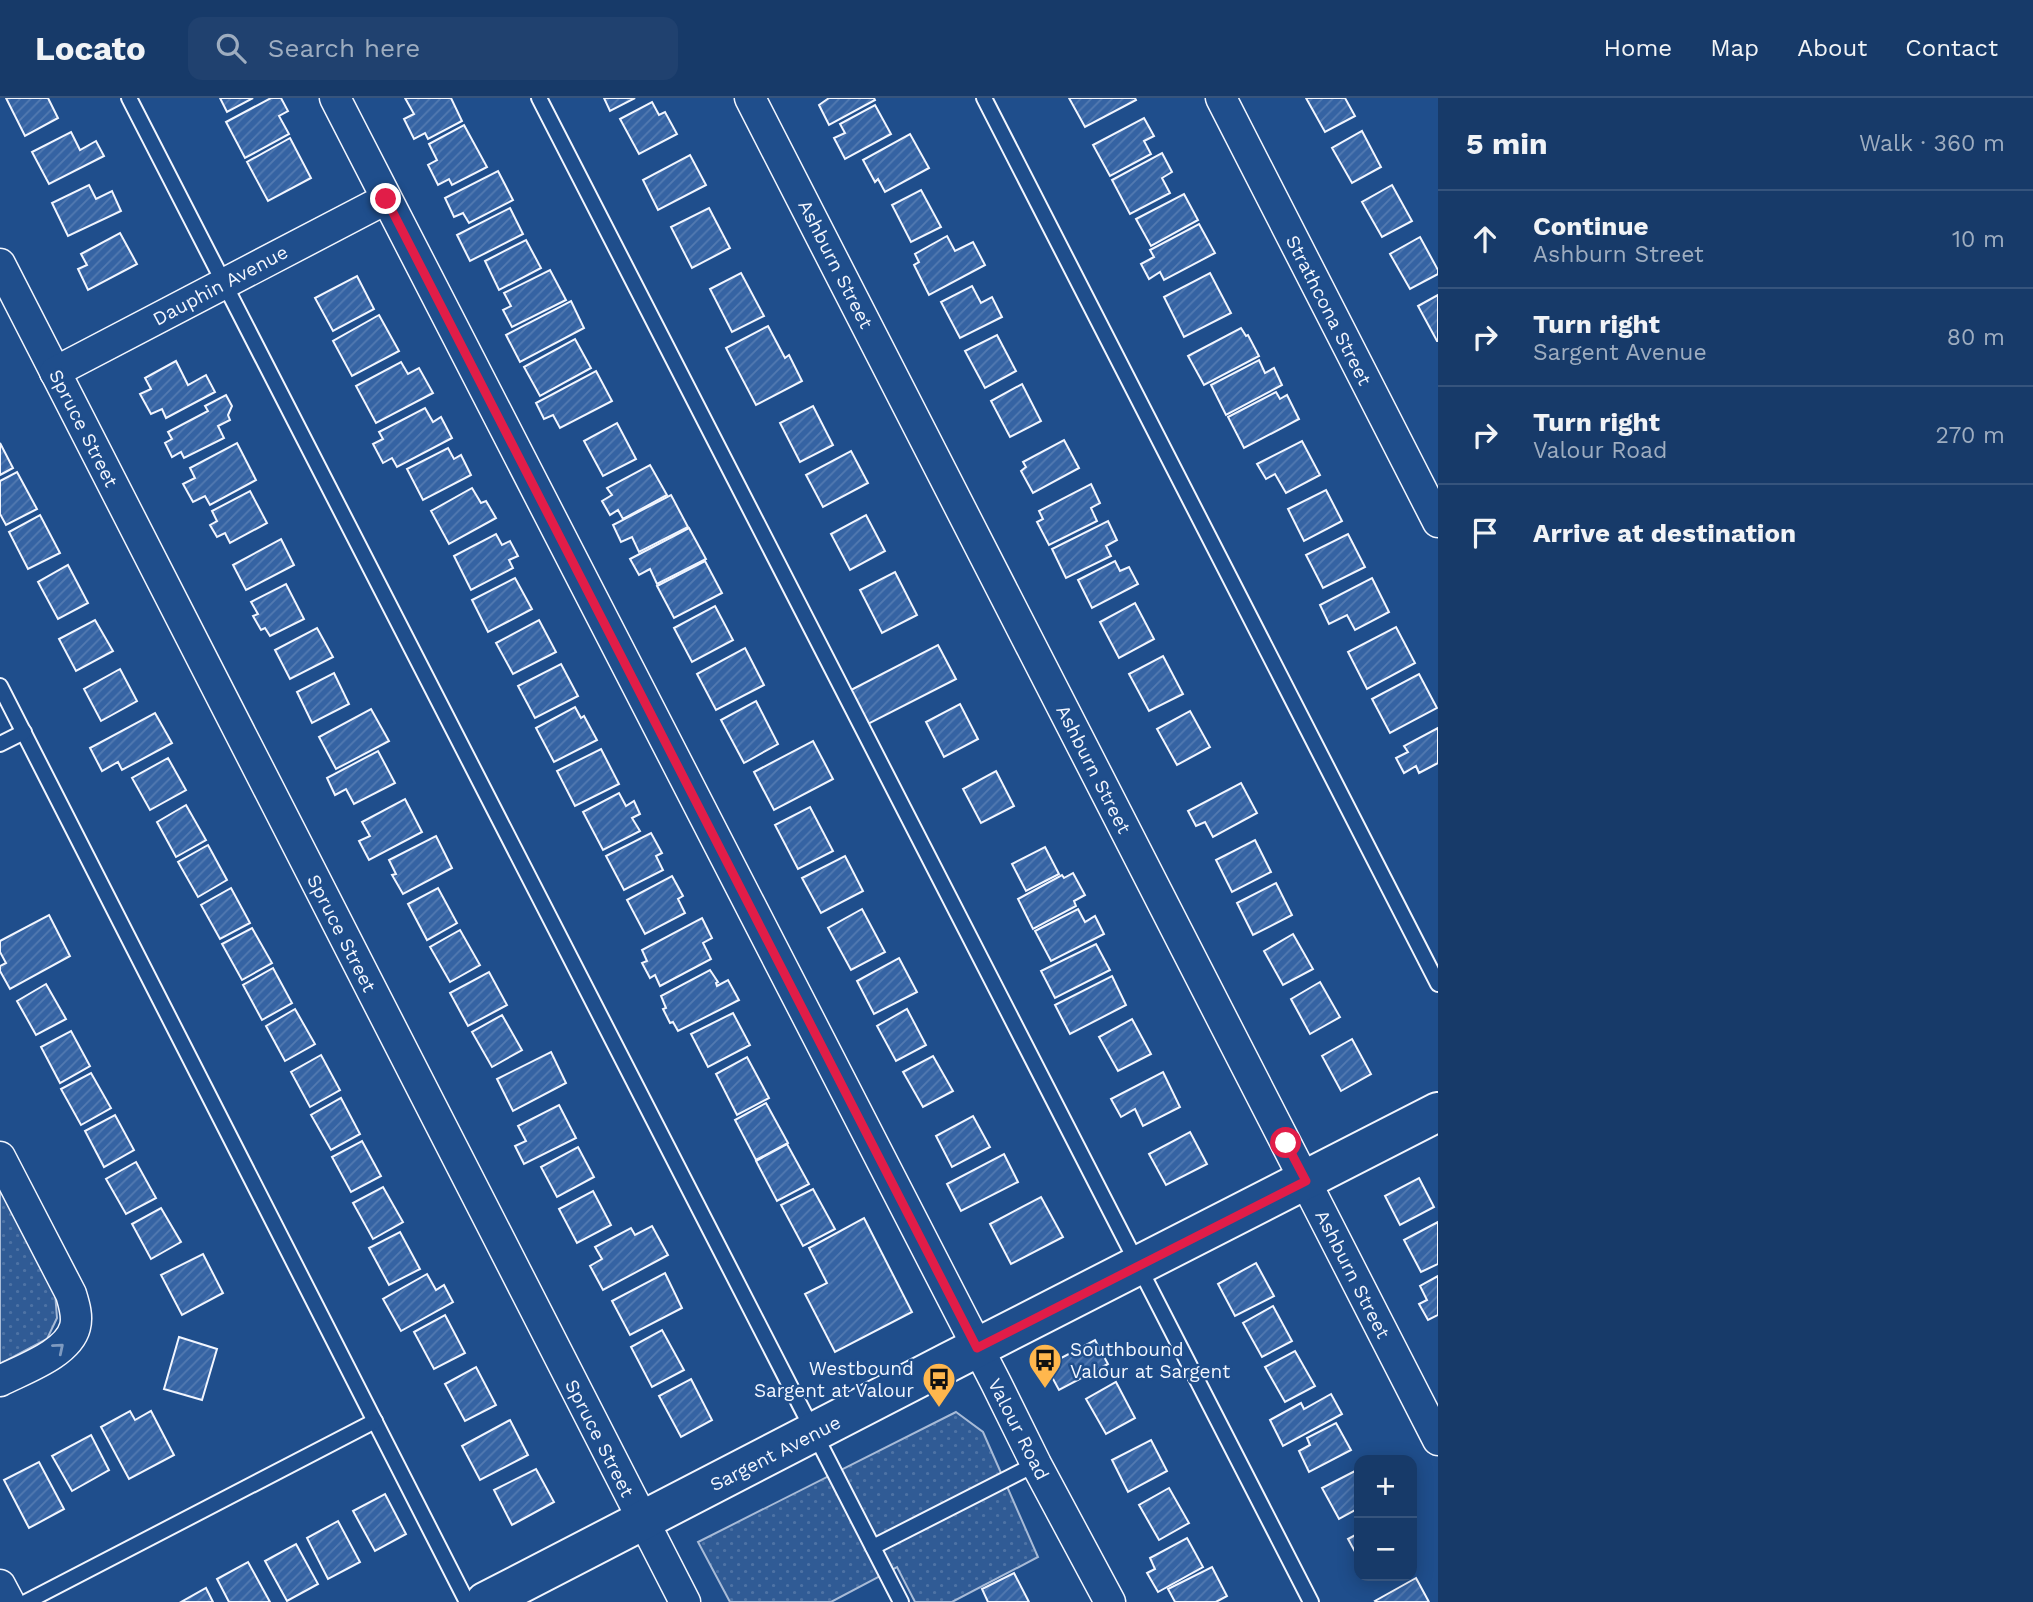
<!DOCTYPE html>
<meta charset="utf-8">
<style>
:root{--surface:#173a69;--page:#20416f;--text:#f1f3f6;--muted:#9eadc0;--line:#36547d}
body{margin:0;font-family:"Work Sans",sans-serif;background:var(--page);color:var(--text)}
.controls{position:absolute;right:21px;bottom:21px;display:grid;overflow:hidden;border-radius:14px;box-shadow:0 4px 18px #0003}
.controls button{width:63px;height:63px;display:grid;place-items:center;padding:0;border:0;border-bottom:2px solid var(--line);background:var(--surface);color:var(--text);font:35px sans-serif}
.stop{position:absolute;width:21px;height:21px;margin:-16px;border:5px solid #e11d48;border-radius:50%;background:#fff}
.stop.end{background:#e11d48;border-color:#fff;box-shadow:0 2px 7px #0008}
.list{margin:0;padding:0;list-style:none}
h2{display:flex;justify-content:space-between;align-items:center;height:91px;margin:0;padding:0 28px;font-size:30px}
h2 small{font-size:23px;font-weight:400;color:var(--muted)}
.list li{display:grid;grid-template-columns:46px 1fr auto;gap:21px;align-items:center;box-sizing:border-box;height:98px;padding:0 28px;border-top:2px solid var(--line)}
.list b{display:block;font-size:26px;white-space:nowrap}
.list p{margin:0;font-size:23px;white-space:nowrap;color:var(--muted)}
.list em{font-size:23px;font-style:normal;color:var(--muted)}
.icon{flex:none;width:38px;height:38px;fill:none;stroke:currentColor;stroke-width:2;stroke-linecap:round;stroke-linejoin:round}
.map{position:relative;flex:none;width:1438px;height:1504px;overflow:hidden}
header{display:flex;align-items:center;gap:42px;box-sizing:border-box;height:98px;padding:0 35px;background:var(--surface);border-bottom:2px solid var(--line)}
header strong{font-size:33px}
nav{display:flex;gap:38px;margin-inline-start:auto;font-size:24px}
.search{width:490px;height:63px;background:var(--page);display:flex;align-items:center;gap:18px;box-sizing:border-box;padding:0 24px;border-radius:14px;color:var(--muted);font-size:26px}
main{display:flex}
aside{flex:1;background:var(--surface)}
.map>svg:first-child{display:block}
.park{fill:url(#park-dots);stroke:#a8bbd7;stroke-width:2}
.building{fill:url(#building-hatch);stroke:#f2f6ff;stroke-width:2}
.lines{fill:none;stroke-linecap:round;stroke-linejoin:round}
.service-casing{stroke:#f2f6ff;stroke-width:18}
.minor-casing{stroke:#f2f6ff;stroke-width:33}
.secondary-casing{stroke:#f2f6ff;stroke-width:42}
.service{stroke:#1f4e8c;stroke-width:14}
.minor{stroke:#1f4e8c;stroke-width:30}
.secondary{stroke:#1f4e8c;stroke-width:38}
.oneway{stroke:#7e9ac0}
.route{stroke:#e11d48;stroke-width:9}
.labels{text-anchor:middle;stroke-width:5;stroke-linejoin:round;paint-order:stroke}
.street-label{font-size:19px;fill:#f2f6ff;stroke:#1f4e8c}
.poi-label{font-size:19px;fill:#f2f6ff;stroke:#1f4e8c;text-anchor:start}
</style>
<header>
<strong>Locato</strong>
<div class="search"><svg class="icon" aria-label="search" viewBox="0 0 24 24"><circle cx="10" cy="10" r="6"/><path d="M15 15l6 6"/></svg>Search here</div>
<nav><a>Home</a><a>Map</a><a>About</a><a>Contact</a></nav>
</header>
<main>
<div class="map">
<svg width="1438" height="1504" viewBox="0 0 1438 1504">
<defs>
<pattern id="park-dots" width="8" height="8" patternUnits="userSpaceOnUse" patternTransform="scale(1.75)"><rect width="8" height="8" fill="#305b95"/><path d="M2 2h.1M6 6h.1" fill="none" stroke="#4e73a5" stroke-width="1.8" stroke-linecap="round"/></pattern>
<pattern id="building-hatch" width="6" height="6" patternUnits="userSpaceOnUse" patternTransform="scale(1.75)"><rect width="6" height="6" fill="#3563a3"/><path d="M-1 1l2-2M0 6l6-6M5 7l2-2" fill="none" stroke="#537ab1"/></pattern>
</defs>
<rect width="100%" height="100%" fill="#1f4e8c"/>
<g class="park">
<polygon points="0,1091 55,1194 57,1220 47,1241 0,1266"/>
<polygon points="956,1314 983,1334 1038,1459 952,1504 915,1504 897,1469 831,1504 730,1504 698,1444"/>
</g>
<g class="building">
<polygon points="6,0 48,0 58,20 25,38"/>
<polygon points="220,0 253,0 227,14"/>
<polygon points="271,0 281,0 288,13 279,18 289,36 245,60 226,24"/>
<polygon points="405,0 451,0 462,23 428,41 425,35 414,41 404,21 414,16"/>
<polygon points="604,0 635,0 610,13"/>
<polygon points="829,0 874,0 875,2 829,27 819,7"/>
<polygon points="1069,0 1135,0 1136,2 1085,29"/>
<polygon points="1306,0 1345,0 1355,18 1325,34"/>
<polygon points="652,4 659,17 665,14 677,36 639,56 620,21"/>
<polygon points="875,7 891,36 845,61 834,40 845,35 840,26"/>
<polygon points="1144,20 1154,38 1144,43 1151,56 1110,78 1093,47"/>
<polygon points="464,27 487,69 452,87 449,81 438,87 428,67 437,62 429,46"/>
<polygon points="1362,33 1381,69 1352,85 1332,50"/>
<polygon points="71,34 80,52 96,43 104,58 49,86 32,54"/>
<polygon points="910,36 929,70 885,94 878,81 875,84 863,62"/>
<polygon points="290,40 311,80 268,103 247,64"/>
<polygon points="1162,55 1172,74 1162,80 1170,95 1130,116 1112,82"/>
<polygon points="690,57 706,87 658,112 643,82"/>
<polygon points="498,73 513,102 469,125 463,115 454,119 445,100"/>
<polygon points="89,87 96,101 112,93 121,113 68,138 52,105"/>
<polygon points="1392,87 1412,123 1382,139 1362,104"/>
<polygon points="921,92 941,129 911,144 892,107"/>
<polygon points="1184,96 1198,122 1151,148 1136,121"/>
<polygon points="510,110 523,136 470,163 457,137"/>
<polygon points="709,110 730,150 692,170 671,129"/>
<polygon points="1199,126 1215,155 1164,182 1160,174 1149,181 1141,166 1154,159 1150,152"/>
<polygon points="120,135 137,166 88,192 78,171 87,167 81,156"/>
<polygon points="947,138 955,153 973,144 985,167 929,197 914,167 919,164 915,156"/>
<polygon points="1420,139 1438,172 1438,176 1410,191 1390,156"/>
<polygon points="526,142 541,170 499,192 485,163"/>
<polygon points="550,172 566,202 512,229 503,212 511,208 504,195"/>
<polygon points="741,175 764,218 732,234 710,191"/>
<polygon points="1210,175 1231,215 1184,239 1164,199"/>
<polygon points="357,178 374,211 333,233 315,200"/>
<polygon points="972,188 981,205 992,199 1002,219 960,240 941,204"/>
<polygon points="1438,197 1438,243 1437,243 1418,208"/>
<polygon points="571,203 584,230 520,264 506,237"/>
<polygon points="379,217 399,253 352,278 333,243"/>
<polygon points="768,228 785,260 789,257 802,283 756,307 726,250"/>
<polygon points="1241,230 1246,238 1248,237 1259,258 1204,287 1188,258"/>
<polygon points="997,237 1016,273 985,290 965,253"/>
<polygon points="575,241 591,270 540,298 524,269"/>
<polygon points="1259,262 1265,275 1274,270 1282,287 1226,317 1211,287"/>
<polygon points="176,263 188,287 206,277 215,294 166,320 162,311 151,316 140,296 151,291 145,280"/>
<polygon points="401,264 408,276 419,270 433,295 376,325 356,288"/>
<polygon points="596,273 612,303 560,330 553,317 544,321 536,305"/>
<polygon points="1022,286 1041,323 1010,339 991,303"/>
<polygon points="1276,294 1280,301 1287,297 1299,321 1244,350 1228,319"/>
<polygon points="226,297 232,308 228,317 230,322 218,328 224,340 184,360 181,354 172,359 165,345 172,341 168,334 208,313 205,308"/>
<polygon points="813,308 833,347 800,364 780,325"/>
<polygon points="425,310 433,324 441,319 452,340 397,369 392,360 383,365 373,346 383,341 379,334"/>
<polygon points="617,325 636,361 603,378 584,343"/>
<polygon points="1064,342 1079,370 1033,395 1021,373 1026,369 1023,364"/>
<polygon points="1302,343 1320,377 1286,395 1275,376 1266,381 1257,366"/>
<polygon points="0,345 13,370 0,377"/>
<polygon points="237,345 256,382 210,407 205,398 193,404 183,386 195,380 190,370"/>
<polygon points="448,350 454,361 461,357 471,377 423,402 407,371"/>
<polygon points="851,353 868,385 823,409 806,377"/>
<polygon points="650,367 667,397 623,421 618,412 610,417 602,403 612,397 607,390"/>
<polygon points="17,374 37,411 6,427 0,416 0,383"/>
<polygon points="1091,386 1100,405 1091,410 1097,423 1049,447 1037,424 1043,421 1039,413"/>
<polygon points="472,390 481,405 486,403 496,420 449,446 431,413"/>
<polygon points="1326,392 1342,423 1304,443 1288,411"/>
<polygon points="250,393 267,425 230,445 225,435 217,439 210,427 217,423 212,413"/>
<polygon points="671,397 688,429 639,454 632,439 621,444 613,427"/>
<polygon points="40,417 60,455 28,471 9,434"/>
<polygon points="866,417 885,453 850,472 831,436"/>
<polygon points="1108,423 1117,442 1106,448 1111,458 1066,480 1052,451"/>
<polygon points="689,430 706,461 657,486 650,471 639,477 630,461"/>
<polygon points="496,436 502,447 510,443 518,458 509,462 513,470 471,492 454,458"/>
<polygon points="1348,436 1365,469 1323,490 1306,457"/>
<polygon points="281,441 294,467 246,492 233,467"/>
<polygon points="705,463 722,495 674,520 657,488"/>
<polygon points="1115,463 1120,473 1129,469 1138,486 1092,510 1078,482"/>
<polygon points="68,467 88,505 58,521 38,484"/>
<polygon points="895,474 917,517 882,535 860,492"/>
<polygon points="515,480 532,511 488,534 472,502"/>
<polygon points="1372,480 1389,514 1355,532 1347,517 1329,526 1320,507"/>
<polygon points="286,486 304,521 270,538 265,530 261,532 253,518 258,516 251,504"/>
<polygon points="1135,505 1154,541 1119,560 1100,524"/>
<polygon points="715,508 733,542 692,564 674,530"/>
<polygon points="95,522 113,553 76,573 59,541"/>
<polygon points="539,522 556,554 513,576 496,545"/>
<polygon points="1396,529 1415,565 1367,591 1348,554"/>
<polygon points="317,530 333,559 290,581 275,552"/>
<polygon points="938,547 956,581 868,626 851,592"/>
<polygon points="745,550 764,587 716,612 697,576"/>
<polygon points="1163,558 1183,596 1149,613 1129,576"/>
<polygon points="561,566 578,598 535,620 518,588"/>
<polygon points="120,571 137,603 101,623 84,591"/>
<polygon points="334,575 349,606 312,625 297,594"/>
<polygon points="1419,576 1437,610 1390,635 1372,601"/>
<polygon points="756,603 778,646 744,665 721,622"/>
<polygon points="960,606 978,641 944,659 926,624"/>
<polygon points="575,609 581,620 584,618 597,642 554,664 536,630"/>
<polygon points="371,611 389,643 336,671 319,639"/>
<polygon points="1190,613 1210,649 1177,667 1157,631"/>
<polygon points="155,615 172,645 122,672 118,664 102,673 90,650"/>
<polygon points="1438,630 1438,665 1419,675 1416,668 1404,675 1396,660 1408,654 1404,648"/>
<polygon points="813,643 833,681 774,712 754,674"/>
<polygon points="601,651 619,686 575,708 557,673"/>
<polygon points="378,653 395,685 354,706 346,691 335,697 327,680"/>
<polygon points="168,660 186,692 150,712 132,680"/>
<polygon points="996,673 1014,708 981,725 963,691"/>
<polygon points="1241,685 1257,715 1213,739 1205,724 1196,728 1188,713"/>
<polygon points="619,695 626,708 634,703 640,716 632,720 640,733 603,752 583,714"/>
<polygon points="405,701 422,734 369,762 359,743 370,738 362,724"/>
<polygon points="186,707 206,742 176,759 157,724"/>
<polygon points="810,709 833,753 798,771 775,727"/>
<polygon points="651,735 662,755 656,758 663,772 624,792 606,758"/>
<polygon points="436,738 452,770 403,796 392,777 396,776 389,762"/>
<polygon points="1255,742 1271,774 1232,794 1216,762"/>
<polygon points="208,747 227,782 198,799 178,764"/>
<polygon points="1045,749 1059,776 1026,793 1012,766"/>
<polygon points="845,758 863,793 821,815 802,780"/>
<polygon points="1073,775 1085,797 1074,803 1076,808 1033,831 1018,801 1062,777 1064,780"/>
<polygon points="672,778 683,798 678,801 685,815 645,836 627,802"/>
<polygon points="1276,785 1292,817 1253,837 1237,805"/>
<polygon points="231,790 250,825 220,841 201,807"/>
<polygon points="438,790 457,825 427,842 408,806"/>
<polygon points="862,811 885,854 851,872 828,830"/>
<polygon points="1078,811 1085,824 1095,818 1104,836 1051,863 1035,833"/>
<polygon points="49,817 70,858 10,891 0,873 0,868 6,865 0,854 0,843"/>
<polygon points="702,820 712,840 703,845 711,861 660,888 655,877 650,880 642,865 647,863 642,852"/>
<polygon points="252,830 272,865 242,882 222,846"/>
<polygon points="460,832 480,867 450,884 430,849"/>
<polygon points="1293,836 1313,871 1283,887 1264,853"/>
<polygon points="1096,846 1110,872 1055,900 1041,873"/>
<polygon points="899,860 917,894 874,916 857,883"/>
<polygon points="273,870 292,905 262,922 243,887"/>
<polygon points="710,872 718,884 716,885 717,888 728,882 739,902 678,933 673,924 670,925 663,911 666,910 661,898"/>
<polygon points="489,874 507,907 468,928 450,895"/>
<polygon points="1112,878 1126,907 1070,936 1055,907"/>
<polygon points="1320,884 1340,919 1310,936 1291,901"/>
<polygon points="46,886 66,921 36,937 17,903"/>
<polygon points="295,911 315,946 285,963 266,928"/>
<polygon points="907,911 926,947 896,963 877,928"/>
<polygon points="733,915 750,947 708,969 691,936"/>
<polygon points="502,917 522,952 492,969 472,934"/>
<polygon points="1132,921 1151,956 1118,973 1099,939"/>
<polygon points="71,933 90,968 60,985 41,949"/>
<polygon points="1352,941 1371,976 1341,993 1322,958"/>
<polygon points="551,954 566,985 513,1013 497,981"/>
<polygon points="321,957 340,992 310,1009 291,974"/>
<polygon points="933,958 953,993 923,1009 903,974"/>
<polygon points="747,959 769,1000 737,1017 716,976"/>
<polygon points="1163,974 1180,1009 1143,1028 1135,1011 1121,1019 1111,1001"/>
<polygon points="91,975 111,1010 81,1027 61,991"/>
<polygon points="341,1000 360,1036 331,1052 311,1017"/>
<polygon points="766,1005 788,1045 756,1062 735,1022"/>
<polygon points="559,1007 576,1040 524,1066 515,1048 526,1043 518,1028"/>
<polygon points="115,1017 134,1052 104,1069 85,1033"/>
<polygon points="973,1018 990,1049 952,1069 936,1038"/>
<polygon points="1190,1034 1207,1066 1166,1087 1149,1056"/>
<polygon points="362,1043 381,1078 351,1094 332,1059"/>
<polygon points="787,1046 809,1086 777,1103 756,1063"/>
<polygon points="578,1049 594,1079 557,1099 541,1069"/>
<polygon points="1004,1056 1018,1084 961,1113 947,1086"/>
<polygon points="136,1064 156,1100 126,1116 106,1081"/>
<polygon points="1419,1080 1434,1109 1400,1127 1385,1098"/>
<polygon points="383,1089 403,1124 373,1141 353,1105"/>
<polygon points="813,1091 835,1131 803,1148 781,1107"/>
<polygon points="593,1093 611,1127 577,1145 559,1111"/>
<polygon points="1041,1099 1063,1139 1011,1166 990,1126"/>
<polygon points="161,1110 181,1144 151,1161 132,1126"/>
<polygon points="864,1120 912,1214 835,1254 805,1196 827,1185 809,1150"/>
<polygon points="1438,1124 1438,1166 1421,1174 1404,1142"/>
<polygon points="652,1128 668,1157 603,1192 590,1168 602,1161 595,1149 631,1130 635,1137"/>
<polygon points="400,1134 420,1171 389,1187 369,1150"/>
<polygon points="203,1156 223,1195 182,1217 161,1177"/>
<polygon points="1256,1165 1274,1198 1235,1218 1218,1186"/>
<polygon points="665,1175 682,1210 630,1237 612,1203"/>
<polygon points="427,1176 436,1192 444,1187 453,1204 401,1233 383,1201"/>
<polygon points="1438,1178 1438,1217 1428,1222 1419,1206 1427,1202 1420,1188"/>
<polygon points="1273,1208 1292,1243 1262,1259 1243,1225"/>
<polygon points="445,1217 465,1255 434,1271 414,1234"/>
<polygon points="662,1232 684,1272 652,1289 631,1249"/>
<polygon points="179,1239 217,1251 202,1302 164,1291"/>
<polygon points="1095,1242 1108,1266 1059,1292 1046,1268"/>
<polygon points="1295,1253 1315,1288 1285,1304 1265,1269"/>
<polygon points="476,1269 496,1307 465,1323 445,1286"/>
<polygon points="691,1281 712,1322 681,1339 659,1298"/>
<polygon points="1116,1284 1135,1320 1106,1336 1086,1301"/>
<polygon points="1331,1296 1342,1316 1283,1348 1270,1322 1301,1305 1304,1311"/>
<polygon points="130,1313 135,1322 151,1313 174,1357 129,1381 101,1329"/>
<polygon points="510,1322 528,1357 480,1382 462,1348"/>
<polygon points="1336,1325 1351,1352 1309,1374 1299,1353 1310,1347 1307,1340"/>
<polygon points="91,1337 109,1372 72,1393 52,1358"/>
<polygon points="1151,1342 1167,1373 1128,1394 1112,1362"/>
<polygon points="39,1364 64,1411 29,1430 4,1382"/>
<polygon points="536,1371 554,1404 512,1427 494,1392"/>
<polygon points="1359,1371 1359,1410 1339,1421 1322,1390"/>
<polygon points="1169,1390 1189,1425 1159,1442 1139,1407"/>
<polygon points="385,1396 406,1436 375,1453 353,1413"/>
<polygon points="338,1423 360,1464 328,1481 307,1440"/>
<polygon points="1359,1435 1359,1461 1348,1441"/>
<polygon points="1187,1440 1203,1469 1158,1494 1147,1475 1155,1471 1150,1460"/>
<polygon points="296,1446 318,1486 287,1503 265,1463"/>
<polygon points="248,1464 270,1504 229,1504 217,1481"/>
<polygon points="1212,1469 1227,1498 1216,1504 1175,1504 1168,1491"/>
<polygon points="1014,1475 1029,1504 988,1504 982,1491"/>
<polygon points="1416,1480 1429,1504 1376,1504 1375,1503"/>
<polygon points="206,1490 213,1504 181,1504"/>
</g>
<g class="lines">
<defs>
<g id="service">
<polyline points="129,0 901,1504"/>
<polyline points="539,0 1311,1504"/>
<polyline points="984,0 1438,886"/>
<polyline points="0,588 467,1504"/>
<polyline points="0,646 24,634"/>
<polyline points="873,1449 1036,1366"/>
<polyline points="26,1504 375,1323"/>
</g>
<g id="minor">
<polyline points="335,0 996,1285 1036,1366 1110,1504"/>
<polyline points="750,0 1438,1342"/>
<polyline points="1221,0 1438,424"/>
<polyline points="0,166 685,1504"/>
<polyline points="55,274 386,101"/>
<path d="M0 1059 71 1196C74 1206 78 1218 75 1229 68 1256 23 1271 0 1283"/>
<polyline points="0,1487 9,1504"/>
</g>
<polyline id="secondary" points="485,1504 949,1264 1438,1014"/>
</defs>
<use href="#service" class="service-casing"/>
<use href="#minor" class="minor-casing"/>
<use href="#secondary" class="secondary-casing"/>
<use href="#service" class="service"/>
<use href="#minor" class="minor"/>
<use href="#secondary" class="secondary"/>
</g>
<defs><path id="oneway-chevron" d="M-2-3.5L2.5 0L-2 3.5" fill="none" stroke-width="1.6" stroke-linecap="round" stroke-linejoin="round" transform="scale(1.75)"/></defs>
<use class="oneway" href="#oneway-chevron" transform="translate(59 1250) rotate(-40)"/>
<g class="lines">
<polyline class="route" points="386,101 977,1250 1306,1083 1286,1045"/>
</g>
<defs>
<symbol id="bus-pin" viewBox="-11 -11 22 30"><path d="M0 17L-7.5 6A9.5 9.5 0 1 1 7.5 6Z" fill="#ffb74d" stroke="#1f4e8c"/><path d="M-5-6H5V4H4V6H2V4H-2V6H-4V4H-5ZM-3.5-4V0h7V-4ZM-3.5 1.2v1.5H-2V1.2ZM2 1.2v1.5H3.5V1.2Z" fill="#111"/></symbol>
</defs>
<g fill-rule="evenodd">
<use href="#bus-pin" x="1026" y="1243" width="38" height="52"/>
<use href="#bus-pin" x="920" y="1262" width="38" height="52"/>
</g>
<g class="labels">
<g class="street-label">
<text transform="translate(836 166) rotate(63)" y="7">Ashburn Street</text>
<text transform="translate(220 187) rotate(-28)" y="7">Dauphin Avenue</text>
<text transform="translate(1329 212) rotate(63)" y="7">Strathcona Street</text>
<text transform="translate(84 330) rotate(63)" y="7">Spruce Street</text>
<text transform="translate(1094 671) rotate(63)" y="7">Ashburn Street</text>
<text transform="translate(342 835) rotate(63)" y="7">Spruce Street</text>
<text transform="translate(1353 1176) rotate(63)" y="7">Ashburn Street</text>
<text transform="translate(1019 1331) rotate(63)" y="7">Valour Road</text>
<text transform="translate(600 1340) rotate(63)" y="7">Spruce Street</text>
<text transform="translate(775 1355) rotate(-27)" y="7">Sargent Avenue</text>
</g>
<g class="poi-label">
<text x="1070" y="1258">Southbound<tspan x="1070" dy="22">Valour at Sargent</tspan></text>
<text x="914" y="1277" text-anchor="end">Westbound<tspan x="914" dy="22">Sargent at Valour</tspan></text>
</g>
</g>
</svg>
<div class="controls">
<button>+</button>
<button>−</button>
</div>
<div class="stop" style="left:1286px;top:1045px"></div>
<div class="stop end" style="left:386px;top:101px"></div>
</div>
<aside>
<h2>5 min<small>Walk · 360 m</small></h2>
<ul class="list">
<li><svg class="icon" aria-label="ahead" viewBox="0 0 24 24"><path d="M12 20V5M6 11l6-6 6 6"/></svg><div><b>Continue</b><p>Ashburn Street</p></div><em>10 m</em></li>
<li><svg class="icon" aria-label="right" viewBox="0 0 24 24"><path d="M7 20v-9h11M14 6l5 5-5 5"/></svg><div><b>Turn right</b><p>Sargent Avenue</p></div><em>80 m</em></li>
<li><svg class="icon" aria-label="right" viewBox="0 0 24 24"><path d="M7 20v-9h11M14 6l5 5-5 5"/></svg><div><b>Turn right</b><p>Valour Road</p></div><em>270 m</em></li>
<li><svg class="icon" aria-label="arrive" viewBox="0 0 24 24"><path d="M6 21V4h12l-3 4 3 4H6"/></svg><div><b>Arrive at destination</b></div></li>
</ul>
</aside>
</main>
